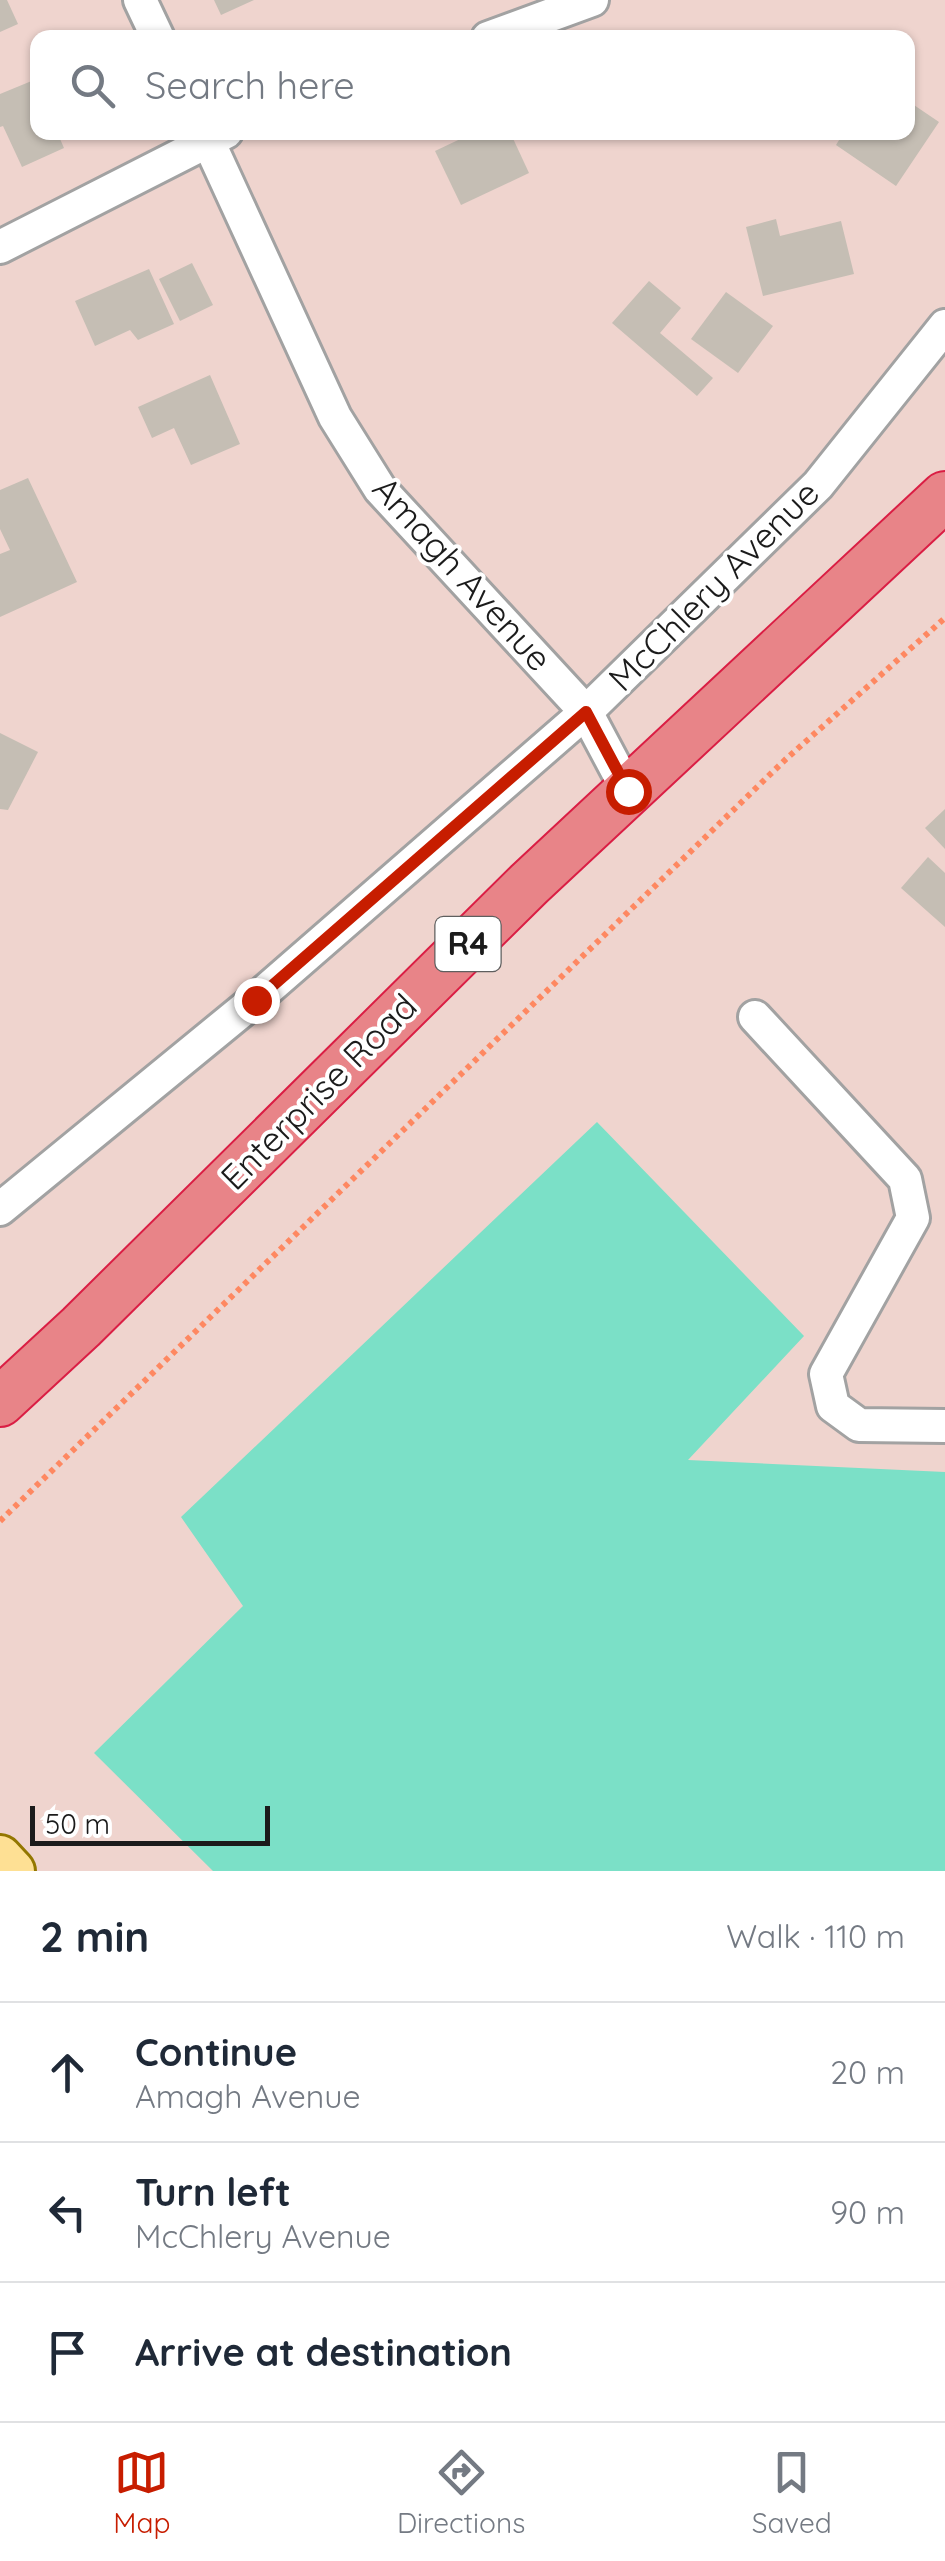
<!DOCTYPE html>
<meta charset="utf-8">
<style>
:root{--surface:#fff;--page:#f6f6f7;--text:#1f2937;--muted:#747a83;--line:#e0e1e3;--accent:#c71d00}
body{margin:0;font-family:Quicksand,sans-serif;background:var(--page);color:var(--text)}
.scale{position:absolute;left:30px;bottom:25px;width:240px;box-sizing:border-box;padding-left:10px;border:5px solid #1b1b1b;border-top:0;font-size:28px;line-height:35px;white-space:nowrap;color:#1b1b1b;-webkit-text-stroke:8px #fff;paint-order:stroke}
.stop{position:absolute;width:30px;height:30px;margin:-22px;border:8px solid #c71d00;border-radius:50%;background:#fff}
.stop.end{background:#c71d00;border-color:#fff;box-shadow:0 2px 10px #0008}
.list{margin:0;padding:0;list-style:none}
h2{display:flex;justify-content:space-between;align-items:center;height:130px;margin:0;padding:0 40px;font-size:42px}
h2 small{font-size:32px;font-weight:400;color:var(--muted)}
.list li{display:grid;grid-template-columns:65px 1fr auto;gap:30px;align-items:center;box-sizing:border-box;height:140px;padding:0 40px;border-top:2px solid var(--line)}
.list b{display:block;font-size:38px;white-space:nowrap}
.list p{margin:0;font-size:32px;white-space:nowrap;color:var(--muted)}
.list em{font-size:32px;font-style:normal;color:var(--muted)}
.icon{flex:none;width:55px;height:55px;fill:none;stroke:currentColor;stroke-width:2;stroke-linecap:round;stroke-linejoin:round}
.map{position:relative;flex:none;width:945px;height:1871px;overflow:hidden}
.search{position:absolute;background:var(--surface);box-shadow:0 2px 8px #0004;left:30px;right:30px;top:30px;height:110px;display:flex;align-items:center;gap:25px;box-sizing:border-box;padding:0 35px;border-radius:20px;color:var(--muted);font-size:38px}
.sheet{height:550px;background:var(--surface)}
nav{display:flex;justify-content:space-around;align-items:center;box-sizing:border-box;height:140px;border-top:2px solid var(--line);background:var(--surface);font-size:28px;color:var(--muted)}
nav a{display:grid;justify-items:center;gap:5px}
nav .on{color:var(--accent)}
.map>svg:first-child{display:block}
.commercial{fill:#efd4ce;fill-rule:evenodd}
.pitch{fill:#7be0c7}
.building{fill:#c5beb4}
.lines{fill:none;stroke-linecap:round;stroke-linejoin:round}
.minor-casing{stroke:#a2a2a2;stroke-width:38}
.major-casing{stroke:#937700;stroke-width:48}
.highway-casing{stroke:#da1e44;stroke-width:52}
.path{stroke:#fe8861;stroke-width:6;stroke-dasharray:5 5;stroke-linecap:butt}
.minor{stroke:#fff;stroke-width:32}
.major{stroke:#fee094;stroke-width:42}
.highway{stroke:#e88488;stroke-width:48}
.route{stroke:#c71d00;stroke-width:12}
.labels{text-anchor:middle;stroke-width:8;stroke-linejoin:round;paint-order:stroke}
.shield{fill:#fff;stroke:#5f5f5f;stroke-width:2.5}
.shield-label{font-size:32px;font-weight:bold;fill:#1b1b1b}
.street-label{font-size:35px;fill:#1b1b1b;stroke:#fff}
</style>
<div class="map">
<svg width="945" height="1871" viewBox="0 0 945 1871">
<rect width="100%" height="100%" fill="#edebe0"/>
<path class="commercial" d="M0 0H945V1871H0ZM38 38H908V132H38Z"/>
<polygon class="pitch" points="597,1122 804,1336 688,1460 945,1472 945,1871 213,1871 94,1753 243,1606 181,1517"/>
<g class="building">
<polygon points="0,0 7,0 18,24 0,32"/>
<polygon points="214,0 254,0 221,15"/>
<polygon points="34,80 38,88 38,132 57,132 64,148 22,167 3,126 0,127 0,94"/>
<polygon points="908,101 939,122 896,186 836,145 844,132 908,132"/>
<polygon points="475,132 510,132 529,173 461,205 435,151"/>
<polygon points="776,219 780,236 841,221 854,274 763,296 746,227"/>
<polygon points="192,263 213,305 180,321 159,279"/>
<polygon points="149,269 174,324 138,340 130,330 95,346 75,301"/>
<polygon points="649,281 681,308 660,333 713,378 697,396 612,323"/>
<polygon points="726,292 773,326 738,373 691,339"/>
<polygon points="210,375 240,444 191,465 174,428 152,438 138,407"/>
<polygon points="28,478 77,582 0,617 0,554 10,550 0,529 0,490"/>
<polygon points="0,733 38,752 8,810 0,809"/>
<polygon points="945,809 945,849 925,828"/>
<polygon points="928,857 945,873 945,927 901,888"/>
</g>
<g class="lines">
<defs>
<g id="minor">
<polyline points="140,0 158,38"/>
<polyline points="488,38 592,0"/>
<polyline points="204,132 335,417 380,489 586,712 628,791"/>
<polyline points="0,247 226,132"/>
<polyline points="755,1017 905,1179 913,1218 826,1374 833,1406 859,1425 945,1426"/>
<polyline points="0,1209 255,1000 586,712 818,485 945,326"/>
</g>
<polyline id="major" points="0,1857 13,1871"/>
<polyline id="highway" points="0,1402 81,1327 529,884 945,496"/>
</defs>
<use href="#minor" class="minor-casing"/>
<use href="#major" class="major-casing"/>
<use href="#highway" class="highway-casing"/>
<polyline class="path" points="0,1521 786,759 945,618"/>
<use href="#minor" class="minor"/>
<use href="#major" class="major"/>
<use href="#highway" class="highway"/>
</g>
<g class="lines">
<polyline class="route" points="256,1000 586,712 628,791"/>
</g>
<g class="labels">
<rect class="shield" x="435.5" y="917" width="65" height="54" rx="8"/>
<g class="shield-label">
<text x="468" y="955">R4</text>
</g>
<g class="street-label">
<text transform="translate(462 574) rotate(48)" y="12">Amagh Avenue</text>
<text transform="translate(714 586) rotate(-45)" y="12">McChlery Avenue</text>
<text transform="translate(319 1092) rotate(-45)" y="12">Enterprise Road</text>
</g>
</g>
</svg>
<div class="scale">50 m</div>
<div class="stop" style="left:628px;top:791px"></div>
<div class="stop end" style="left:256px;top:1000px"></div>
<div class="search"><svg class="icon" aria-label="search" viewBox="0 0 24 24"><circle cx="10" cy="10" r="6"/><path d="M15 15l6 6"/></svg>Search here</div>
</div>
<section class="sheet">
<h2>2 min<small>Walk · 110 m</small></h2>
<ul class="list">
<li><svg class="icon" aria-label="ahead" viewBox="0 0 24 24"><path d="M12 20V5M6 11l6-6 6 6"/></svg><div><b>Continue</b><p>Amagh Avenue</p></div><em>20 m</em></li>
<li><svg class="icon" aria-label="left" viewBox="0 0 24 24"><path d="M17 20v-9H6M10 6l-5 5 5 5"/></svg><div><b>Turn left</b><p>McChlery Avenue</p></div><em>90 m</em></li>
<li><svg class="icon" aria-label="arrive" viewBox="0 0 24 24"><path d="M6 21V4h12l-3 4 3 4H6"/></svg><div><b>Arrive at destination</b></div></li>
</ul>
</section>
<nav>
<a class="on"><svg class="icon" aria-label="map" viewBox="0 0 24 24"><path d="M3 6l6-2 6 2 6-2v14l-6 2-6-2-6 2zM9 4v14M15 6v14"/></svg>Map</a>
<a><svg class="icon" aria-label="directions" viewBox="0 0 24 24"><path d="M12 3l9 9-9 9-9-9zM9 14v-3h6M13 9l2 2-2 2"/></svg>Directions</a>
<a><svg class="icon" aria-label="saved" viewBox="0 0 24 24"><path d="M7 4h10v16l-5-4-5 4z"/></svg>Saved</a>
</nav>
